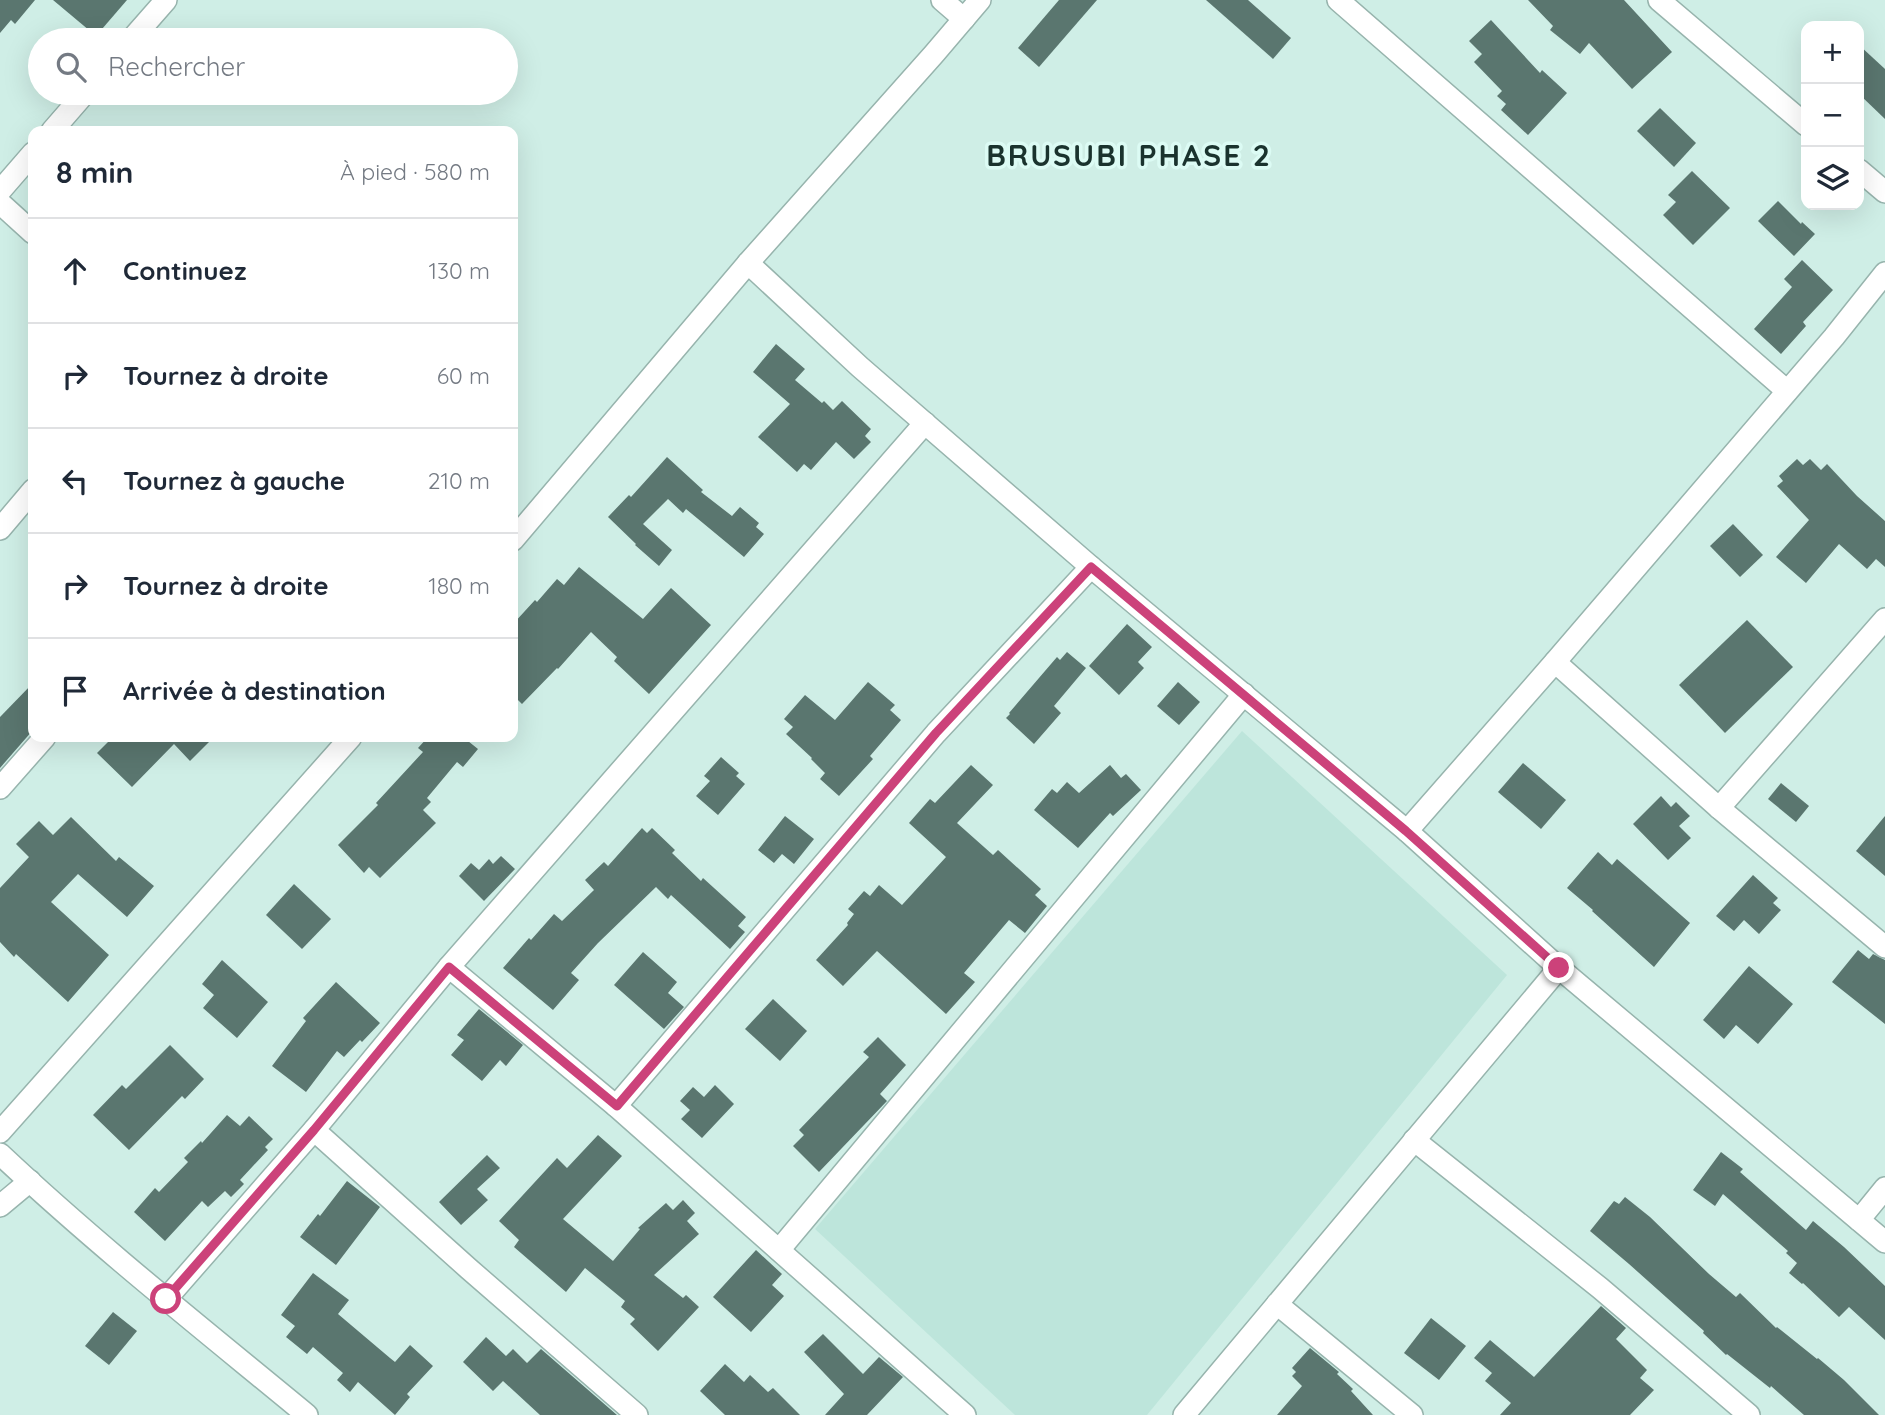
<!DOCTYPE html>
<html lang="fr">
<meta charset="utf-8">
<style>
:root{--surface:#fff;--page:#f2f2f3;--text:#1f2937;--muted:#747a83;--line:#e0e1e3}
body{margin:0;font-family:Quicksand,sans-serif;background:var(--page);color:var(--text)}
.controls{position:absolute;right:21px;top:21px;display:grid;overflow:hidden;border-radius:14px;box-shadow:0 7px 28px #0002}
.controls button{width:63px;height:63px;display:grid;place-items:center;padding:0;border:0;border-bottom:2px solid var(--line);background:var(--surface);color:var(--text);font:35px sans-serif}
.stop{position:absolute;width:21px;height:21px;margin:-16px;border:5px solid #cc427a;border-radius:50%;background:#fff}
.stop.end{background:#cc427a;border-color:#fff;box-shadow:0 2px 7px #0008}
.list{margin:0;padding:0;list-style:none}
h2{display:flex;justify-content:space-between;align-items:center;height:91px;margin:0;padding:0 28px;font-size:30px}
h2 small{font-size:23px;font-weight:400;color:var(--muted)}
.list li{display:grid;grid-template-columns:46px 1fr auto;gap:21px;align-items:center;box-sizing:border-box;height:105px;padding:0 28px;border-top:2px solid var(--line)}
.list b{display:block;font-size:26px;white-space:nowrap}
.list em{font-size:23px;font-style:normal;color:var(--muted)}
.icon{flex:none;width:38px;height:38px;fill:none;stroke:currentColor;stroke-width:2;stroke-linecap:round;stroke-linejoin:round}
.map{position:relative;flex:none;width:1885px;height:1415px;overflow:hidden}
.search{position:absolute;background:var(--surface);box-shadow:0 7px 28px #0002;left:28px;top:28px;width:490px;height:77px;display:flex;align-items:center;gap:18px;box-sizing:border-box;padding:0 24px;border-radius:38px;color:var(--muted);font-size:26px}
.panel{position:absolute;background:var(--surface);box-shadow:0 7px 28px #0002;left:28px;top:126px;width:490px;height:616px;border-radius:14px}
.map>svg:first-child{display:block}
.built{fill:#bde5db}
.building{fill:#5a766f}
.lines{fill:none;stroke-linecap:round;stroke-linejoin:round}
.street-casing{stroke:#97b4ad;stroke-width:24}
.street{stroke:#fff;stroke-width:21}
.route{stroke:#cc427a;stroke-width:9}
.labels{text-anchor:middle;stroke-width:7;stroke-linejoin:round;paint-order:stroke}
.district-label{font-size:30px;font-weight:bold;letter-spacing:2px;fill:#1a332e;stroke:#dcfbf4}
</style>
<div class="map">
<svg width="1885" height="1415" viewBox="0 0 1885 1415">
<rect width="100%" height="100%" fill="#cfeee6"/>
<polygon class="built" points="1242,731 1507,975 1147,1415 1015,1415 815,1229"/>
<g class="building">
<polygon points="0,0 35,0 15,24 11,20 0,33"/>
<polygon points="53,0 127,0 96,36"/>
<polygon points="1059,0 1097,0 1039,67 1018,48"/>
<polygon points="1206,0 1248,0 1291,38 1273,59"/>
<polygon points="1528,0 1624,0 1672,52 1632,89 1589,43 1580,54 1550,30 1553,26"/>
<polygon points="1491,20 1540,73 1542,70 1567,93 1528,135 1501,110 1506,104 1497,96 1502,91 1474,62 1482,54 1469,41"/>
<polygon points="1859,45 1885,69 1885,119 1859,94"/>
<polygon points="1660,108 1696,143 1674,167 1637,131"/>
<polygon points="1692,171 1730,208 1693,245 1663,215 1676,202 1668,195"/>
<polygon points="1778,201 1801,224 1802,222 1815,234 1794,256 1758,221"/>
<polygon points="1802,260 1833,290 1803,322 1806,326 1781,354 1754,329 1792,287 1784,279"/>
<polygon points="776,344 805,369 795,380 822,403 824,401 833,410 842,401 871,429 865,436 871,442 854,459 836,442 811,470 804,464 797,472 758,437 790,404 753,372"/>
<polygon points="667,457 703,490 701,492 732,516 740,507 759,523 756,527 764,534 744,557 686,509 683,513 668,499 643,524 672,550 659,566 635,545 636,544 608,517 629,495 631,497"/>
<polygon points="1797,459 1803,465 1810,459 1821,470 1827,464 1857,496 1885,521 1885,567 1876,559 1867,569 1839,544 1806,583 1776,557 1809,520 1777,486 1783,481 1779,476"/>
<polygon points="1733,524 1763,555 1740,577 1710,546"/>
<polygon points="579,567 643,619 671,588 711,625 649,694 614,661 617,657 591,632 558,669 557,668 522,704 513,695 513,624 535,600 537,602 557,579 564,585"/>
<polygon points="1747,620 1793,667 1725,733 1679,685"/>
<polygon points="1127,624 1152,647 1138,662 1144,668 1119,695 1089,666"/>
<polygon points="1067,652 1086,668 1054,706 1061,713 1034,744 1006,718 1010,714 1009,713 1057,657 1060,660"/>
<polygon points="868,682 895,705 890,710 901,720 870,756 873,759 839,796 820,779 825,773 811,759 812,758 786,734 793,727 784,719 805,695 835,720"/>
<polygon points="1178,682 1200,702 1179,725 1157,706"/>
<polygon points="33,683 33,730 0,768 0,717"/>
<polygon points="113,737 214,737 190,761 174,744 132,787 97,753"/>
<polygon points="428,737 463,737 478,749 463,767 457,762 427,798 431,802 423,810 436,823 380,878 369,867 364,873 338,845 378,805 376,803 423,752 418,748"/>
<polygon points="721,757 739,773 736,776 745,784 718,815 696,796 710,781 704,776"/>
<polygon points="1523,763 1566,800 1541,829 1498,792"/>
<polygon points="971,765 993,785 957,823 993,855 998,850 1041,889 1035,895 1047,906 1025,933 1009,920 964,973 975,982 946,1014 877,951 843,986 816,960 848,925 847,923 854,914 848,909 864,891 870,896 879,885 902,905 946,857 909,823 930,799 935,803"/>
<polygon points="1110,765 1121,778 1126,774 1141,790 1113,816 1110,813 1078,848 1034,810 1052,789 1057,793 1067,782 1079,793"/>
<polygon points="1781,783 1809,806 1796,822 1768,799"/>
<polygon points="1661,796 1671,807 1676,802 1690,816 1679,826 1691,838 1668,860 1633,824"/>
<polygon points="785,816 814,839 794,864 782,854 774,863 758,850"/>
<polygon points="1885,816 1885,876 1856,851"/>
<polygon points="71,817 116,861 119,857 154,886 127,917 78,874 51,902 109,955 68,1002 16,954 14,957 0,942 0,888 29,857 16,844 39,821 53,835"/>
<polygon points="642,828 647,833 652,828 675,850 672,853 701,881 703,878 746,917 738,926 745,932 730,949 671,895 668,899 656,887 598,943 571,973 579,980 553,1010 503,968 529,938 531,940 554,914 562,921 594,890 585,880 604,862 608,866"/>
<polygon points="1598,852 1612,865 1617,859 1690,923 1654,967 1592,911 1593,910 1567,888"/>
<polygon points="501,856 515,869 484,901 459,876 471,863 479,870 489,859 493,864"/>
<polygon points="1753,875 1778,898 1773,903 1781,910 1759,934 1744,920 1734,931 1716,916"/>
<polygon points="294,884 331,919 302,949 266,915"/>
<polygon points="1858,950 1869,959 1873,954 1885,960 1885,1024 1832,982"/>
<polygon points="643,952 677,982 668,993 684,1007 664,1029 614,985"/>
<polygon points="222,960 268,1002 237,1038 203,1008 214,995 202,984"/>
<polygon points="1749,966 1793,1004 1758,1044 1736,1025 1724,1039 1703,1020"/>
<polygon points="336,982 380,1023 362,1042 360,1040 344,1057 337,1051 306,1092 272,1066 306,1021 303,1018"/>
<polygon points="773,999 807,1031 780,1061 745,1029"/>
<polygon points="479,1009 523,1045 506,1066 500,1060 482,1081 451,1055 464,1040 457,1035"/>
<polygon points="878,1037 906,1065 880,1094 887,1101 819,1172 793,1146 804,1135 799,1130 869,1057 863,1052"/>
<polygon points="170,1045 204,1079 185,1099 182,1096 129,1150 93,1115 122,1085 126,1089"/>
<polygon points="715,1085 734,1104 702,1138 681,1119 690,1110 680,1101 693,1087 704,1097"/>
<polygon points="227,1115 240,1126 249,1116 273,1139 265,1147 268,1150 240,1180 244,1184 231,1197 225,1191 208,1207 202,1201 165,1241 134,1212 155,1188 159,1192 188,1162 184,1158 201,1141 202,1143"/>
<polygon points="598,1135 622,1156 563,1219 613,1261 640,1229 638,1228 666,1203 673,1210 683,1200 695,1213 687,1221 699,1234 654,1275 683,1298 686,1295 699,1307 658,1351 630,1324 635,1319 621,1307 625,1301 585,1268 566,1292 514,1247 519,1240 499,1221 557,1158 567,1168"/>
<polygon points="1721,1152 1743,1169 1740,1172 1806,1230 1813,1221 1844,1247 1885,1286 1885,1340 1849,1307 1839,1317 1803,1283 1802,1284 1789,1273 1797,1263 1786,1253 1788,1251 1723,1194 1715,1206 1693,1190"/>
<polygon points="487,1155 500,1168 477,1189 488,1200 461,1225 439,1202"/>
<polygon points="347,1181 380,1207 336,1265 300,1237 318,1214 320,1216"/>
<polygon points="1625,1197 1650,1217 1709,1274 1736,1297 1740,1293 1776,1328 1777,1327 1817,1359 1818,1358 1844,1380 1879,1415 1804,1415 1771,1386 1770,1388 1727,1354 1726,1355 1703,1333 1704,1331 1629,1264 1590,1231 1614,1201 1619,1204"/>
<polygon points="756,1250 782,1274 772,1285 784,1296 751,1332 713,1297"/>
<polygon points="313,1273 349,1300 338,1314 390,1358 395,1362 410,1345 433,1366 407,1394 410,1397 395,1415 358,1382 350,1392 337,1380 343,1373 313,1347 307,1354 286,1337 295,1326 281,1315"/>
<polygon points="1601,1306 1626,1328 1616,1339 1647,1370 1640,1378 1654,1390 1630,1415 1500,1415 1511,1403 1485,1381 1492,1373 1474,1358 1490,1340 1534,1377"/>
<polygon points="113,1312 137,1331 109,1365 85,1346"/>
<polygon points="1431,1318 1466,1346 1439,1380 1404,1353"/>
<polygon points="823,1334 863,1374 879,1357 903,1377 867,1415 825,1415 844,1394 804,1352"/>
<polygon points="486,1337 506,1356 513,1349 527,1363 541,1349 617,1415 540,1415 503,1381 493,1391 463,1362"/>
<polygon points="1310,1348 1339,1372 1337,1374 1353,1389 1351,1391 1373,1415 1277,1415 1302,1386 1292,1376 1296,1372 1292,1368"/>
<polygon points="725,1364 744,1382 750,1375 768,1392 773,1388 800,1415 725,1415 700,1391"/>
</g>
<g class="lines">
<defs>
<g id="street">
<polyline points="942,0 964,19"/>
<polyline points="1338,0 1787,391"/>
<polyline points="1659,0 1806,125"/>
<polyline points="131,40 166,0"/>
<polyline points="52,131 85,93"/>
<polyline points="1859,170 1885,192"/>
<polyline points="0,191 33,153"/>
<polyline points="0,203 33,233"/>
<polyline points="748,263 860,367 1091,567 1407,831 1559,968 1885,1242"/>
<polyline points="0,529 33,490"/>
<polyline points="513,540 748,263 934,54 980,0"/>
<polyline points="1555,662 1719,808 1885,947"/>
<polyline points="0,788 45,737"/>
<polyline points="1719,808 1885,619"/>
<polyline points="1407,831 1555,662 1834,337 1885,273"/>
<polyline points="449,967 616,1106 965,1415"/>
<polyline points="616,1106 936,733 1091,567"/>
<polyline points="314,1130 469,1269 637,1415"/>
<polyline points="0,1132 351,737"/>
<polyline points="1414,1140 1600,1288 1749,1415"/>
<path d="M0 1154C98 1246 204 1330 307 1415"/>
<polyline points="0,1206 30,1181"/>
<polyline points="1859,1220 1885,1188"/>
<polyline points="779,1250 1244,694"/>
<polyline points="166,1299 314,1130 449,967 925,423"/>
<polyline points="1277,1304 1412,1415"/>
<polyline points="1184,1415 1559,968"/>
</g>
</defs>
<use href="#street" class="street-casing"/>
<use href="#street" class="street"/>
</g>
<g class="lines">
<polyline class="route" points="166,1299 314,1130 449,967 617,1106 936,733 1091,567 1406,831 1559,968"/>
</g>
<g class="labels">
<g class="district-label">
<text x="1129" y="166">BRUSUBI PHASE 2</text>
</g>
</g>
</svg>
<div class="controls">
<button>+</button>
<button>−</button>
<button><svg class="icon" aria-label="layers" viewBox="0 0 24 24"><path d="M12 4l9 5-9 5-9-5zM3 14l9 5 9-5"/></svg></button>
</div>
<div class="stop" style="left:166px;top:1299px"></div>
<div class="stop end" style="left:1559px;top:968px"></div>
<div class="search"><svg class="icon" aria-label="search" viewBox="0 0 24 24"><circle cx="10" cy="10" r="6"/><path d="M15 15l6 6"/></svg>Rechercher</div>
<section class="panel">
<h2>8 min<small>À pied · 580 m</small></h2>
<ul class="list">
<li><svg class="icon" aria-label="ahead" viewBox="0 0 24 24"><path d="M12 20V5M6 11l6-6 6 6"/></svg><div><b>Continuez</b></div><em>130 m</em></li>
<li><svg class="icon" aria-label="right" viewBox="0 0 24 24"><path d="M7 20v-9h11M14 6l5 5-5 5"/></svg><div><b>Tournez à droite</b></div><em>60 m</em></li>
<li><svg class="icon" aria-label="left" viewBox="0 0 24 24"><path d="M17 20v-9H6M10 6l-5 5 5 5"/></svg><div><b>Tournez à gauche</b></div><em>210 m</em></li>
<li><svg class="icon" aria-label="right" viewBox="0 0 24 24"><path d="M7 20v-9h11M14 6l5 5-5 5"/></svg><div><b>Tournez à droite</b></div><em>180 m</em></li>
<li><svg class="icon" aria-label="arrive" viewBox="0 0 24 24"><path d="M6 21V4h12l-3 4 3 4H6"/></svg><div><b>Arrivée à destination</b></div></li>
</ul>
</section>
</div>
